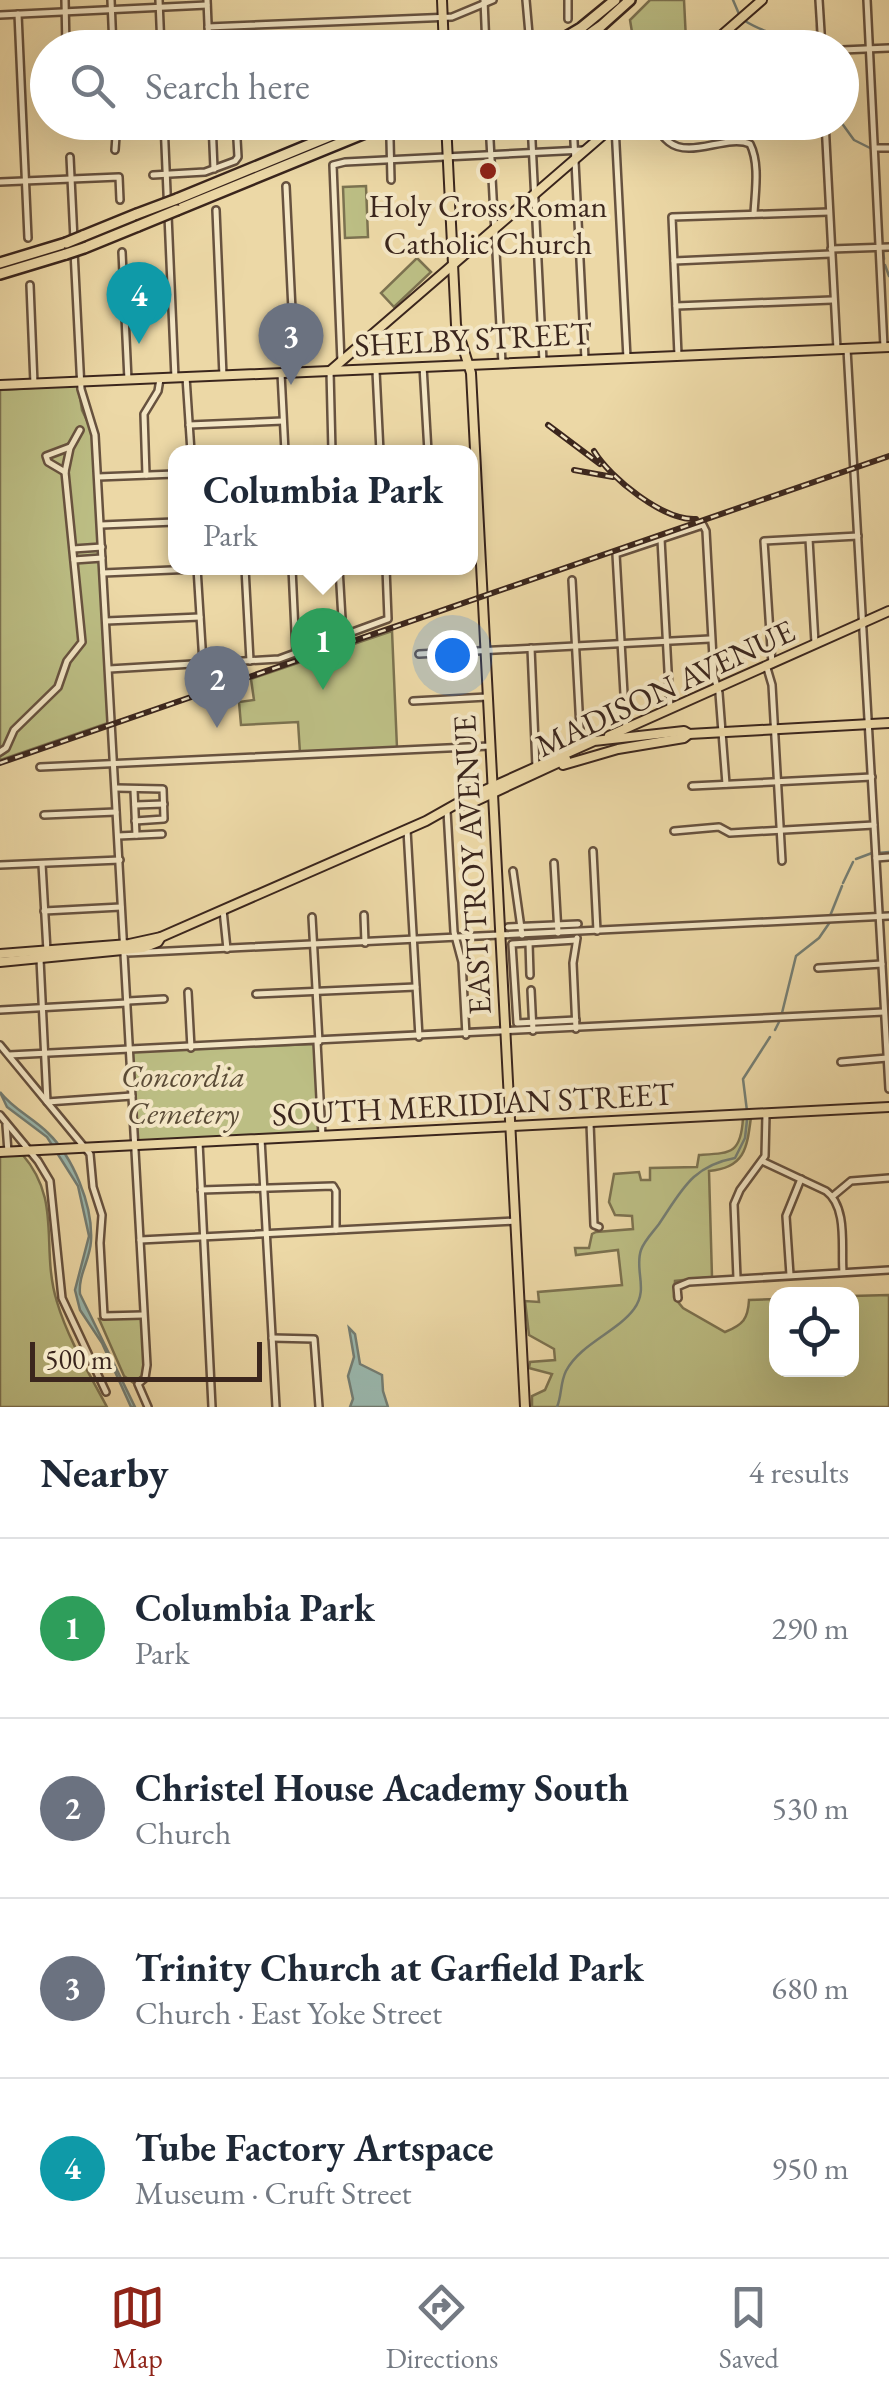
<!DOCTYPE html>
<meta charset="utf-8">
<style>
:root{--surface:#fff;--page:#f6f6f7;--text:#1f2937;--muted:#747a83;--line:#e0e1e3;--accent:#8f2418}
body{margin:0;font-family:"EB Garamond",serif;background:var(--page);color:var(--text)}
.controls{position:absolute;right:30px;bottom:30px;display:grid;overflow:hidden;border-radius:20px;box-shadow:0 10px 40px #0002}
.controls button{width:90px;height:90px;display:grid;place-items:center;padding:0;border:0;border-bottom:2px solid var(--line);background:var(--surface);color:var(--text);font:50px sans-serif}
.scale{position:absolute;left:30px;bottom:25px;width:232px;box-sizing:border-box;padding-left:10px;border:5px solid #3b261d;border-top:0;font-size:28px;line-height:35px;white-space:nowrap;color:#3b261d;-webkit-text-stroke:8px #f3e6c5;paint-order:stroke}
.you{position:absolute;left:452px;top:655px;width:35px;height:35px;margin:-25px;border:8px solid #fff;border-radius:50%;background:#1a73e8;box-shadow:0 0 0 15px #1a73e833}
.badge{display:grid;place-items:center;width:65px;height:65px;border-radius:50%;background:var(--accent);color:#fff;font-size:32px;font-weight:700}
.pin{position:absolute;translate:-50% -82px;filter:drop-shadow(0 2px 5px #0008)}
.pin::after{content:'';position:absolute;top:52px;width:35px;height:30px;background:inherit;clip-path:polygon(0 0,100% 0,50% 100%)}
.popup{position:absolute;left:168px;top:445px;width:310px;height:130px;box-sizing:border-box;display:grid;place-content:center;border-radius:20px;background:var(--surface);filter:drop-shadow(0 2px 8px #0005);font-size:32px;white-space:nowrap;color:var(--muted)}
.popup b{font-size:38px;color:var(--text)}
.popup::after{content:'';position:absolute;left:50%;top:100%;margin-left:-20px;border:20px solid transparent;border-top-color:var(--surface)}
.list{margin:0;padding:0;list-style:none}
h2{display:flex;justify-content:space-between;align-items:center;height:130px;margin:0;padding:0 40px;font-size:42px}
h2 small{font-size:32px;font-weight:400;color:var(--muted)}
.list li{display:grid;grid-template-columns:65px 1fr auto;gap:30px;align-items:center;box-sizing:border-box;height:180px;padding:0 40px;border-top:2px solid var(--line)}
.list b{display:block;font-size:38px;white-space:nowrap}
.list p{margin:0;font-size:32px;white-space:nowrap;color:var(--muted)}
.list em{font-size:32px;font-style:normal;color:var(--muted)}
.icon{flex:none;width:55px;height:55px;fill:none;stroke:currentColor;stroke-width:2;stroke-linecap:round;stroke-linejoin:round}
.map{position:relative;flex:none;width:889px;height:1407px;overflow:hidden}
.search{position:absolute;background:var(--surface);box-shadow:0 10px 40px #0002;left:30px;right:30px;top:30px;height:110px;display:flex;align-items:center;gap:25px;box-sizing:border-box;padding:0 35px;border-radius:55px;color:var(--muted);font-size:38px}
.sheet{height:850px;background:var(--surface)}
nav{display:flex;justify-content:space-around;align-items:center;box-sizing:border-box;height:140px;border-top:2px solid var(--line);background:var(--surface);font-size:28px;color:var(--muted)}
nav a{display:grid;justify-items:center;gap:5px}
nav .on{color:var(--accent)}
.map>svg:first-child{display:block}
.green{fill:#bcbe84;stroke:#7c7250;stroke-width:2.5}
.water{fill:#9ab8ae;stroke:#747e74;stroke-width:2.5}
.lines{fill:none;stroke-linecap:round;stroke-linejoin:round}
.stream{stroke:#747e74;stroke-width:2.5}
.minor-casing{stroke:#67523f;stroke-width:10}
.major-casing{stroke:#3b261d;stroke-width:12}
.highway-casing{stroke:#3b261d;stroke-width:14}
.minor{stroke:#f3e6c5;stroke-width:5}
.major{stroke:#ecd8a6;stroke-width:8}
.highway{stroke:#ecd8a6;stroke-width:9}
.rail-casing{stroke:#3b261d;stroke-width:6}
.rail{stroke:#f3e6c5;stroke-width:2.5;stroke-dasharray:8;stroke-linecap:butt}
.highway-bridge-casing{stroke:#3b261d;stroke-width:14;stroke-linecap:butt}
.highway-bridge{stroke:#ecd8a6;stroke-width:9}
.poi-dot{fill:#8f2418;stroke:#f3e6c5;stroke-width:4}
.labels{text-anchor:middle;stroke-width:8;stroke-linejoin:round;paint-order:stroke}
.poi-label{font-size:32px;fill:#3b261d;stroke:#f3e6c5}
.street-label{font-size:32px;fill:#3b261d;stroke:#f3e6c5}
.park-label{font-size:32px;font-style:italic;fill:#5b4c37;stroke:#f3e6c5}
</style>
<div class="map">
<svg width="889" height="1407" viewBox="0 0 889 1407">
<rect width="100%" height="100%" fill="#ecd8a6"/>
<filter id="stains"><feTurbulence type="fractalNoise" baseFrequency=".002" numOctaves="4"/><feColorMatrix values="0 0 0 0 .2 0 0 0 0 .09 0 0 0 0 .02 0 0 0 .5 -.17"/></filter>
<radialGradient id="worn" r=".72"><stop offset=".6" stop-color="#630" stop-opacity="0"/><stop offset="1" stop-color="#630" stop-opacity=".3"/></radialGradient>
<g class="green">
<polygon points="650,0 684,0 686,40 663,40 654,32 632,32 630,20"/>
<polygon points="366,186 368,237 345,238 343,187"/>
<polygon points="417,258 431,272 394,307 381,293"/>
<polygon points="78,385 82,410 92,431 108,723 0,760 0,390"/>
<polygon points="392,631 397,748 300,753 298,722 241,725 239,702 254,700 251,679"/>
<polygon points="315,1044 320,1134 136,1141 132,1051"/>
<path d="M751 1117C747 1148 745 1168 709 1171L712 1277 675 1281 674 1297 683 1308 725 1332C743 1325 748 1319 749 1300L776 1299V1370H852V1296L889 1295V1407H532V1396L545 1390 552 1374 529 1368 530 1362 555 1360 554 1349 529 1335 525 1301 539 1302 538 1292 622 1285 618 1250 576 1255 575 1248H589L592 1234 596 1232 633 1229 632 1216 615 1215 609 1202 614 1174 639 1172 641 1180H650V1168L697 1167 699 1155C731 1153 741 1154 743 1118Z"/>
<path d="M22 1154C63 1201 40 1247 57 1302 68 1339 89 1373 107 1407H0V1155Z"/>
<polygon points="143,1317 146,1376 135,1384 124,1376 99,1319"/>
</g>
<g class="water">
<path d="M0 1092C13 1109 33 1118 48 1133 73 1157 93 1205 91 1241 90 1260 78 1275 80 1294L135 1407H131L102 1343 80 1310 75 1290 89 1236 78 1186 47 1137 7 1107Z"/>
<polygon points="349,1328 355,1334 360,1364 382,1375 383,1391 388,1407 350,1407 353,1399 348,1376 354,1357"/>
</g>
<g class="lines">
<g class="stream">
<polyline points="733,0 739,14"/>
<path d="M745 21C764 33 777 32 794 48"/>
<polyline points="817,25 817,48"/>
<polyline points="841,122 854,140 870,148"/>
<polyline points="883,250 884,259"/>
<polyline points="885,265 889,276"/>
<polyline points="878,853 889,852"/>
<polyline points="856,859 872,853"/>
<polyline points="843,883 853,862"/>
<polyline points="830,916 842,886"/>
<polyline points="782,1013 796,956 819,938 830,922"/>
<polyline points="775,1030 779,1022"/>
<polyline points="747,1111 743,1079 770,1037"/>
<path d="M557 1407C562 1395 560 1383 566 1371 580 1344 617 1332 634 1309 649 1289 634 1270 641 1250 644 1241 653 1232 659 1224 682 1190 692 1166 735 1158L745 1138 747 1120"/>
</g>
<defs>
<g id="minor">
<polyline points="65,0 66,48"/>
<polyline points="111,0 113,48"/>
<polyline points="159,0 161,48"/>
<polyline points="207,0 209,48"/>
<polyline points="484,0 486,48"/>
<polyline points="526,0 529,34"/>
<polyline points="568,0 568,19"/>
<polyline points="819,0 822,48"/>
<polyline points="867,0 884,347"/>
<polyline points="18,14 28,238"/>
<polyline points="0,15 207,5"/>
<polyline points="208,27 452,17 493,0"/>
<polyline points="659,44 659,48"/>
<polyline points="609,46 610,48"/>
<polyline points="842,50 889,48"/>
<polyline points="164,122 175,378"/>
<polyline points="212,122 214,169"/>
<polyline points="489,122 502,363"/>
<polyline points="531,122 543,361"/>
<polyline points="573,122 585,359"/>
<path d="M652 122C657 129 663 137 669 142 690 159 727 134 750 144 760 164 755 192 754 214"/>
<polyline points="825,122 837,349"/>
<polyline points="615,126 627,358"/>
<polyline points="390,140 391,180"/>
<polyline points="875,148 889,148"/>
<polyline points="115,150 117,122"/>
<polyline points="70,157 74,240"/>
<polyline points="153,175 205,172 235,161 238,157 236,122"/>
<polyline points="0,182 119,177 120,200"/>
<polyline points="286,186 295,372"/>
<polyline points="216,210 223,376"/>
<polyline points="831,249 889,247"/>
<polyline points="74,251 81,389 95,435 147,1365 145,1378 138,1384 148,1407"/>
<polyline points="122,252 128,380"/>
<polyline points="674,261 831,254"/>
<polyline points="30,285 34,384"/>
<polyline points="676,306 832,300"/>
<polyline points="847,349 889,1089"/>
<polyline points="678,355 672,217 829,212"/>
<polyline points="341,362 333,165 345,162 583,150"/>
<polyline points="423,366 428,452"/>
<polyline points="330,371 332,452"/>
<polyline points="376,371 380,452"/>
<polyline points="281,373 285,452"/>
<polyline points="186,377 191,452"/>
<polyline points="189,425 283,421"/>
<polyline points="65,472 48,462 46,456 70,447"/>
<polyline points="146,475 144,414 158,391 160,379"/>
<polyline points="98,477 175,474"/>
<polyline points="101,525 175,522"/>
<polyline points="661,539 670,708"/>
<polyline points="809,539 815,643"/>
<polyline points="73,549 102,547"/>
<polyline points="74,560 102,558"/>
<polyline points="197,568 203,663"/>
<polyline points="245,568 250,661"/>
<polyline points="292,568 296,653"/>
<polyline points="339,568 343,636"/>
<polyline points="103,573 218,568"/>
<polyline points="572,580 581,747"/>
<polyline points="106,621 200,617"/>
<polyline points="531,648 536,767"/>
<polyline points="419,654 710,639"/>
<polyline points="772,664 764,541 858,536"/>
<polyline points="767,668 772,685 782,861"/>
<polyline points="109,669 279,659 388,619 386,568"/>
<polyline points="413,701 487,697"/>
<polyline points="626,729 616,554 703,525 706,531 714,676 719,693 726,784"/>
<polyline points="0,752 6,748 14,730 58,687 67,661 82,642 65,472 70,448 80,430"/>
<polyline points="40,767 490,746"/>
<polyline points="692,786 872,777"/>
<polyline points="116,788 163,789 164,819 135,821"/>
<polyline points="134,790 136,835"/>
<polyline points="135,805 164,804"/>
<polyline points="447,811 454,932 462,962 466,1035"/>
<polyline points="44,815 116,812"/>
<polyline points="407,830 419,1037"/>
<polyline points="674,831 719,827 730,833 874,825"/>
<polyline points="118,836 162,834"/>
<polyline points="593,851 597,931"/>
<polyline points="876,858 889,857"/>
<polyline points="554,863 558,933"/>
<polyline points="42,864 47,951"/>
<polyline points="0,865 120,860"/>
<polyline points="513,871 522,935"/>
<polyline points="223,910 227,949"/>
<polyline points="44,911 121,907"/>
<polyline points="364,915 365,943"/>
<polyline points="312,917 319,1042"/>
<polyline points="508,927 578,924"/>
<polyline points="529,943 530,975"/>
<polyline points="128,953 889,916"/>
<polyline points="40,959 47,1102 132,1096"/>
<polyline points="818,968 882,964"/>
<polyline points="531,990 533,1031"/>
<polyline points="188,992 191,1048"/>
<polyline points="256,994 416,987"/>
<polyline points="128,1001 164,999"/>
<polyline points="0,1010 127,1003"/>
<polyline points="576,1020 517,1023 512,944 576,940"/>
<polyline points="576,1029 573,963 577,938"/>
<polyline points="317,1042 322,1136"/>
<polyline points="0,1045 90,1154 93,1187 102,1215 100,1243 104,1316 143,1315"/>
<polyline points="9,1055 884,1012"/>
<polyline points="841,1062 887,1058"/>
<polyline points="0,1115 38,1161 50,1181 62,1298 106,1392"/>
<polyline points="590,1123 594,1225 599,1227"/>
<polyline points="6,1125 8,1152"/>
<polyline points="261,1139 276,1407"/>
<polyline points="199,1142 212,1407"/>
<path d="M762 1161 826 1191C848 1207 841 1248 843 1272"/>
<polyline points="201,1190 333,1186 336,1191 336,1230"/>
<polyline points="833,1196 851,1181 889,1178"/>
<polyline points="140,1240 516,1221"/>
<polyline points="790,1275 786,1216 801,1179"/>
<polyline points="737,1278 734,1204 740,1190 765,1156 766,1114"/>
<polyline points="678,1298 677,1287 689,1282 889,1270"/>
<polyline points="272,1338 314,1339 319,1407"/>
</g>
<g id="major">
<polyline points="442,0 444,48"/>
<polyline points="707,48 762,0"/>
<polyline points="446,122 456,325 471,373 525,1407"/>
<polyline points="330,371 618,122"/>
<polyline points="0,385 889,347"/>
<polyline points="609,736 889,611"/>
<polyline points="563,765 618,749 684,738 689,734"/>
<polyline points="461,804 467,805 566,759"/>
<polyline points="0,954 129,944 161,937"/>
<polyline points="0,962 143,948 158,942 161,937 426,821 465,799 594,741 684,731 689,734 889,723"/>
<polyline points="0,1152 889,1107"/>
</g>
<g id="highway">
<polyline points="547,48 581,28 615,0"/>
<polyline points="570,48 601,26 630,0"/>
<polyline points="177,199 364,122"/>
<polyline points="177,210 392,122"/>
<polyline points="83,236 137,214"/>
<polyline points="84,248 138,226"/>
<polyline points="0,263 66,243"/>
<polyline points="0,274 66,254"/>
</g>
</defs>
<use href="#minor" class="minor-casing"/>
<use href="#major" class="major-casing"/>
<use href="#highway" class="highway-casing"/>
<use href="#minor" class="minor"/>
<use href="#major" class="major"/>
<use href="#highway" class="highway"/>
<defs>
<g id="rail">
<polyline points="548,425 600,464"/>
<path d="M594 451C610 478 664 521 696 519"/>
<polyline points="574,470 613,477"/>
<polyline points="0,763 889,456"/>
</g>
</defs>
<use href="#rail" class="rail-casing"/>
<use href="#rail" class="rail"/>
<defs>
<g id="highway-bridge">
<polyline points="137,214 177,199"/>
<polyline points="138,226 177,210"/>
<polyline points="66,243 83,236"/>
<polyline points="66,254 84,248"/>
</g>
</defs>
<use href="#highway-bridge" class="highway-bridge-casing"/>
<use href="#highway-bridge" class="highway-bridge"/>
</g>
<circle class="poi-dot" cx="488" cy="171" r="10"/>
<g class="labels">
<g class="poi-label">
<text x="488" y="217">Holy Cross Roman<tspan x="488" dy="37">Catholic Church</tspan></text>
</g>
<g class="street-label">
<text transform="translate(473 339) rotate(-3)" y="11">SHELBY STREET</text>
<text transform="translate(665 688) rotate(-25)" y="11">MADISON AVENUE</text>
<text transform="translate(472 865) rotate(-93)" y="11">EAST TROY AVENUE</text>
<text transform="translate(473 1104) rotate(-3)" y="11">SOUTH MERIDIAN STREET</text>
</g>
<g class="park-label">
<text x="183" y="1087">Concordia<tspan x="183" dy="37">Cemetery</tspan></text>
</g>
</g>
<rect width="100%" height="100%" filter="url(#stains)"/>
<rect width="100%" height="100%" fill="url(#worn)"/>
</svg>
<div class="controls">
<button><svg class="icon" aria-label="locate" viewBox="0 0 24 24"><circle cx="12" cy="12" r="6"/><path d="M12 2v4M12 18v4M2 12h4M18 12h4"/></svg></button>
</div>
<div class="scale">500 m</div>
<div class="you"></div>
<div class="pin badge" style="left:323px;top:690px;background:#2e9e5b">1</div>
<div class="popup"><b>Columbia Park</b>Park</div>
<div class="pin badge" style="left:217px;top:728px;background:#6b7280">2</div>
<div class="pin badge" style="left:291px;top:385px;background:#6b7280">3</div>
<div class="pin badge" style="left:139px;top:344px;background:#0f9aa8">4</div>
<div class="search"><svg class="icon" aria-label="search" viewBox="0 0 24 24"><circle cx="10" cy="10" r="6"/><path d="M15 15l6 6"/></svg>Search here</div>
</div>
<section class="sheet">
<h2>Nearby<small>4 results</small></h2>
<ul class="list">
<li><span class="badge" style="background:#2e9e5b">1</span><div><b>Columbia Park</b><p>Park</p></div><em>290 m</em></li>
<li><span class="badge" style="background:#6b7280">2</span><div><b>Christel House Academy South</b><p>Church</p></div><em>530 m</em></li>
<li><span class="badge" style="background:#6b7280">3</span><div><b>Trinity Church at Garfield Park</b><p>Church · East Yoke Street</p></div><em>680 m</em></li>
<li><span class="badge" style="background:#0f9aa8">4</span><div><b>Tube Factory Artspace</b><p>Museum · Cruft Street</p></div><em>950 m</em></li>
</ul>
</section>
<nav>
<a class="on"><svg class="icon" aria-label="map" viewBox="0 0 24 24"><path d="M3 6l6-2 6 2 6-2v14l-6 2-6-2-6 2zM9 4v14M15 6v14"/></svg>Map</a>
<a><svg class="icon" aria-label="directions" viewBox="0 0 24 24"><path d="M12 3l9 9-9 9-9-9zM9 14v-3h6M13 9l2 2-2 2"/></svg>Directions</a>
<a><svg class="icon" aria-label="saved" viewBox="0 0 24 24"><path d="M7 4h10v16l-5-4-5 4z"/></svg>Saved</a>
</nav>
